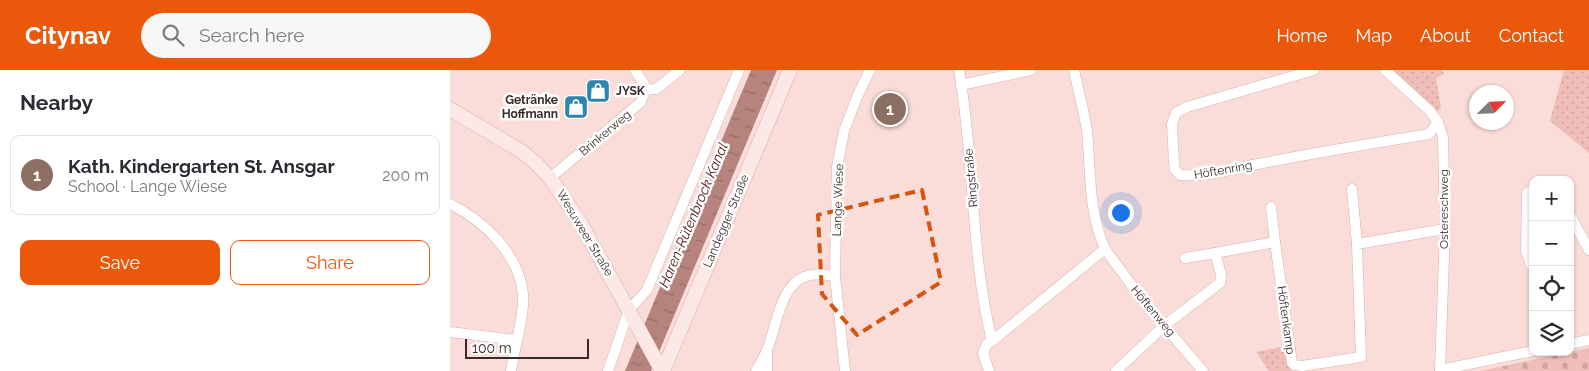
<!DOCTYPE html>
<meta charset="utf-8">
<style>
:root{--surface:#fff;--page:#f7f7f7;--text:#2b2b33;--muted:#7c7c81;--line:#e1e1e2;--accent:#ea580c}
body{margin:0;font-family:Raleway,sans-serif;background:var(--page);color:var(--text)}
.controls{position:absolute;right:15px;bottom:15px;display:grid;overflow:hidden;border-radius:10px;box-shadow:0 1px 4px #0004}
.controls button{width:45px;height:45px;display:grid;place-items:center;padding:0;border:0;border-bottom:1px solid var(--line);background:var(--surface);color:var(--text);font:25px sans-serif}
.compass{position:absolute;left:1019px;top:15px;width:45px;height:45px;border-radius:50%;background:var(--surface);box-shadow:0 1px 4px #0004;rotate:66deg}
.scale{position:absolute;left:15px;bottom:12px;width:124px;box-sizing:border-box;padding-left:5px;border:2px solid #3a2b2a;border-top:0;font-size:14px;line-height:18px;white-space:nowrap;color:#3a2b2a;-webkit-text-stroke:4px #fff;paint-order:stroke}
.you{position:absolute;left:670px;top:142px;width:18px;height:18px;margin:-12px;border:4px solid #fff;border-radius:50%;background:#1a73e8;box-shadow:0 0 0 8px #1a73e833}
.badge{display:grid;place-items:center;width:32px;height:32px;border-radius:50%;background:var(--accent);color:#fff;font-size:16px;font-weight:700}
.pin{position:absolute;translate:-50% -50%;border:2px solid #fff;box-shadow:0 1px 5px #0006}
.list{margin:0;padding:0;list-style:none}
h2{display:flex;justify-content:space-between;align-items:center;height:65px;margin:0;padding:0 20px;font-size:21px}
h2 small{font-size:16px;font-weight:400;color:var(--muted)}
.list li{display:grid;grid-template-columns:32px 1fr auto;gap:15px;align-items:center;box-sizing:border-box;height:80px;margin:0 10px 10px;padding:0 10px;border:1px solid var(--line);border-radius:10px}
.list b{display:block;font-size:19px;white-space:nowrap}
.list p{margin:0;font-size:16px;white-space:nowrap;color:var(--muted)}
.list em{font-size:16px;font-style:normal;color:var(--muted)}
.actions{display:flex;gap:10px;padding:15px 20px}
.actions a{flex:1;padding:11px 0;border:1px solid var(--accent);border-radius:10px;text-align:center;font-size:18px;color:var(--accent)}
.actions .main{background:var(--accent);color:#fff}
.icon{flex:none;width:28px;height:28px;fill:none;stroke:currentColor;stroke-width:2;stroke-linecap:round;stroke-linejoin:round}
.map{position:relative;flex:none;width:1139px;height:301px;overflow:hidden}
header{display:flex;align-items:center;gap:30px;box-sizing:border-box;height:70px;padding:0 25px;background:var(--accent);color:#fff}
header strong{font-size:24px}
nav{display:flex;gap:28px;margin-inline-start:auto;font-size:18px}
.search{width:350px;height:45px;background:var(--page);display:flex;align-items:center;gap:12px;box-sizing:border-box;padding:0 18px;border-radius:28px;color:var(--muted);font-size:19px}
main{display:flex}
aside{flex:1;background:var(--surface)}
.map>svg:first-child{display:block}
.grass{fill:url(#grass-dots)}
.cemetery{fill:url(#cemetery-stones)}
.water{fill:url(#water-ripples)}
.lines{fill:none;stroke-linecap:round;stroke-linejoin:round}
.street-casing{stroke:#d7b2ae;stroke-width:11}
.secondary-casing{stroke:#d7b2ae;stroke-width:15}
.street{stroke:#fff;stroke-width:10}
.secondary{stroke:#fce8e6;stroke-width:14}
.marked{fill:none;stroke:#d7540f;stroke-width:4;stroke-dasharray:10 6;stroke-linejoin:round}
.labels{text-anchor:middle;stroke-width:5;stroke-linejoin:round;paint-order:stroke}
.poi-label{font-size:12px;font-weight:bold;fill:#3a2b2a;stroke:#fff;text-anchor:start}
.street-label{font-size:12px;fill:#3a2b2a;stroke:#fff}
.water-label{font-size:14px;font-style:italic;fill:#501010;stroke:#fff}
</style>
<header>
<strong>Citynav</strong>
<div class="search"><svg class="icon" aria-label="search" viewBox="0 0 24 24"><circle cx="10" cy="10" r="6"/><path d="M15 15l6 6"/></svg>Search here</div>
<nav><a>Home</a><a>Map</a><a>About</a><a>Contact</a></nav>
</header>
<main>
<aside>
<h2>Nearby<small></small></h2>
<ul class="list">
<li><span class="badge" style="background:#8d6e63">1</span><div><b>Kath. Kindergarten St. Ansgar</b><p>School · Lange Wiese</p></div><em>200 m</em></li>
</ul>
<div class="actions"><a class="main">Save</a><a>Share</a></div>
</aside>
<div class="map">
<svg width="1139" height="301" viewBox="0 0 1139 301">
<defs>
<pattern id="grass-dots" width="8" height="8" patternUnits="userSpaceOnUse" patternTransform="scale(1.25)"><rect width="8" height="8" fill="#f0beb8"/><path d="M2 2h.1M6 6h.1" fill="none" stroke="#cfa39e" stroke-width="1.8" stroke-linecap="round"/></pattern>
<pattern id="cemetery-stones" width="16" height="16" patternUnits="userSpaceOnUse" patternTransform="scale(1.25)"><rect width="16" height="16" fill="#f0beb8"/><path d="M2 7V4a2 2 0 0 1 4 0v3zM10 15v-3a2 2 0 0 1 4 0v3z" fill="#cfa39e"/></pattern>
<pattern id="water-ripples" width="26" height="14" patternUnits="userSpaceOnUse" patternTransform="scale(1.25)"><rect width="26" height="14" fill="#b6837d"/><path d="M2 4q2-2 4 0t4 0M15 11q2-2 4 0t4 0" fill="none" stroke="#956b67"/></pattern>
</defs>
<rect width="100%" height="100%" fill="#fadcd8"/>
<g class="grass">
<polygon points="940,0 992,0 994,4 986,8 991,38 988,41"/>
<polygon points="1114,0 1139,0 1139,83 1100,51"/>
<polygon points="836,276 842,301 819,301 806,282"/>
</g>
<polygon class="cemetery" points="1139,278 1139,301 1030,301"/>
<polygon class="water" points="301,0 327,0 201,301 175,301"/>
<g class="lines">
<defs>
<g id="street">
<polyline points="185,0 194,14 195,20"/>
<path d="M509 0C525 90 520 183 542 271L537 274 533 283 539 301"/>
<path d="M864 0 737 37 726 43 722 54 724 93 725 100 730 105C758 107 786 98 813 93 869 82 924 73 979 64L988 52"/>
<polyline points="935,0 979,40 988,52 993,67 995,159 990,301"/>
<polyline points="511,15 581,0"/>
<polyline points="100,108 185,37 191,32 195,20 206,19 230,0"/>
<polyline points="902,119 907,174"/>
<path d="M0 134C34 151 69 184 73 224 75 244 64 280 61 301"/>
<polyline points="821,137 825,172"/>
<polyline points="1120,145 1139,180"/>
<polyline points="655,179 694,232 753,301"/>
<polyline points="735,188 765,183"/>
<polyline points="1081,195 1076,181 1077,123 1083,119"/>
<polyline points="0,262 66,270"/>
<path d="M542 271 655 179C638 141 641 102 637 61 634 41 628 20 624 0"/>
<polyline points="1120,274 1139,270"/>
<polyline points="990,300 1083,281"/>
<polyline points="158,301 179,240 197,220 289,0"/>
<path d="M306 301C310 294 314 288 317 280 325 261 329 227 345 213 356 202 371 204 385 206"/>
<polyline points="317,301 317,282"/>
<polyline points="395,301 385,206 387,97 394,61 407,27 420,0"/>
<polyline points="666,301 715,255 770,213 771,204 765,183 825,172 842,293 844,295 852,296 911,287 907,174 995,159"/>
</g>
<g id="secondary">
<polyline points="0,39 71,81 85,92 100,108 129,150 212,301"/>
<polyline points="213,301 340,0"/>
</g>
</defs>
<use href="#street" class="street-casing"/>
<use href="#secondary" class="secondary-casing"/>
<use href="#street" class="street"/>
<use href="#secondary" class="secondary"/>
</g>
<path class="marked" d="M472 120 491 212 407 265 372 224 368 145Z"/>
<defs>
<symbol id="shop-square" viewBox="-11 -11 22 22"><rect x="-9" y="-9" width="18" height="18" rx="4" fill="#2b84b2" stroke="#fff"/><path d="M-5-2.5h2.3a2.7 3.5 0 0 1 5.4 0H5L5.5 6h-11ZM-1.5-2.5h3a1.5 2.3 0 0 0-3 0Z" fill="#fff"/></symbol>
</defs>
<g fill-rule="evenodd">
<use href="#shop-square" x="134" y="7" width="28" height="28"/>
<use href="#shop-square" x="112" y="23" width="28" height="28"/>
</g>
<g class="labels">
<g class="poi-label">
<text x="166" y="25">JYSK</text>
<text x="108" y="34" text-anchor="end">Getränke<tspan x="108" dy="14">Hoffmann</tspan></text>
</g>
<g class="street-label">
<text transform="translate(155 63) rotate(-40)" y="4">Brinkerweg</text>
<text transform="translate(773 100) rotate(-10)" y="4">Höftenring</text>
<text transform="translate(521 108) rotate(-95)" y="4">Ringstraße</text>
<text transform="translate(388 130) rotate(-88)" y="4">Lange Wiese</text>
<text transform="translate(994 139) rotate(-90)" y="4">Ostereschweg</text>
<text transform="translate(276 151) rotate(-67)" y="4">Landegger Straße</text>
<text transform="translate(135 163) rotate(59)" y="4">Wesuweer Straße</text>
<text transform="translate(703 241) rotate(50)" y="4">Höftenweg</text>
<text transform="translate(836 250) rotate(82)" y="4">Höftenkamp</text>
</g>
<g class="water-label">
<text transform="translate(243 145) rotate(-67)" y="5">Haren-Rütenbrock Kanal</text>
</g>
</g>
</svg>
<div class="controls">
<button>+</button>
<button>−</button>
<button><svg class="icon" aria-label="locate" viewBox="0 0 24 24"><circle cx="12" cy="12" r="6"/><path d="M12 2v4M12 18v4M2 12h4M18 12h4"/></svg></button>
<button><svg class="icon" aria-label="layers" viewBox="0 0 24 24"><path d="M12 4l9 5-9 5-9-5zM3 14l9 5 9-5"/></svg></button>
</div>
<svg class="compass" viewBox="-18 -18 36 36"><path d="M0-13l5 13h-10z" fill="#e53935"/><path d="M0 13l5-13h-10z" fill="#7c7c81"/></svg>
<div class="scale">100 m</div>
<div class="you"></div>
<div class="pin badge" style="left:440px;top:39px;background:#8d6e63">1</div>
</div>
</main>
